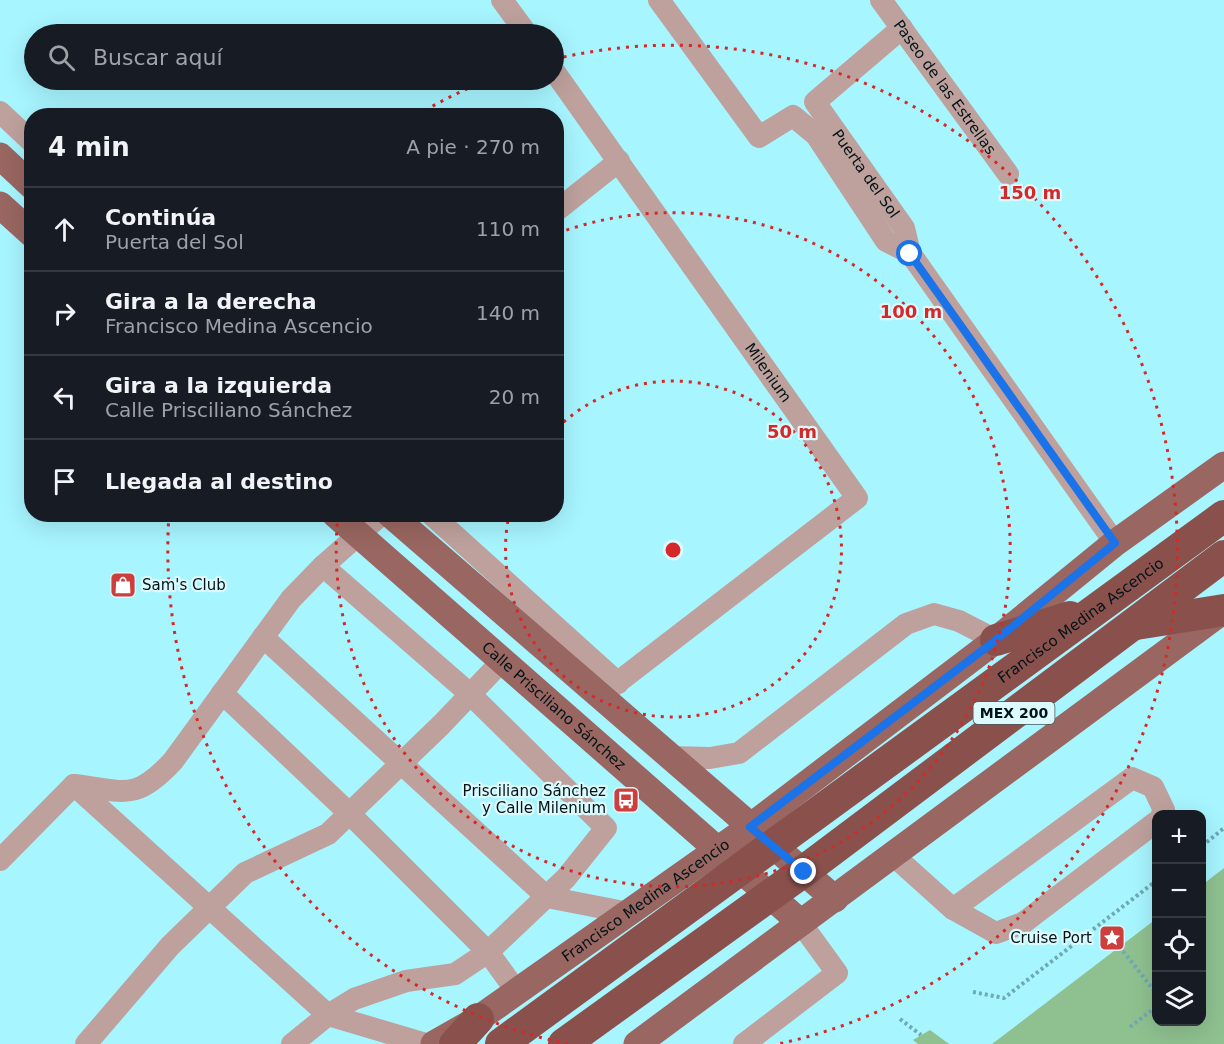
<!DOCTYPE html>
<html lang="es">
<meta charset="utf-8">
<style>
:root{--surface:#171b24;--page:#242831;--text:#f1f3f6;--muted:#9ea1a6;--line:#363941}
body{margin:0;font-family:"DejaVu Sans",sans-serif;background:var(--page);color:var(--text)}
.controls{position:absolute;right:18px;bottom:18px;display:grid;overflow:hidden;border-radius:12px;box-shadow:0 6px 24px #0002}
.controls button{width:54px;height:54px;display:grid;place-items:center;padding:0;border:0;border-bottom:2px solid var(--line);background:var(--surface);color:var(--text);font:30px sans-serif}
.stop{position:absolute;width:18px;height:18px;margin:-14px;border:4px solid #1a73e8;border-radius:50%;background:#fff}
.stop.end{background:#1a73e8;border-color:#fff;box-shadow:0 2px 6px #0008}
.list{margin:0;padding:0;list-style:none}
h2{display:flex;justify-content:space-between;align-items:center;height:78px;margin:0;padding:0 24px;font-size:26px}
h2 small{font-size:20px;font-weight:400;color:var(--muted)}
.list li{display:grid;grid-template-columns:39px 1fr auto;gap:18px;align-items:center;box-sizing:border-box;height:84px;padding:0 24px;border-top:2px solid var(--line)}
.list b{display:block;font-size:22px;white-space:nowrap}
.list p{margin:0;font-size:20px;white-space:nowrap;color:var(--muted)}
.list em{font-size:20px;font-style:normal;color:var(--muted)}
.icon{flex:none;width:33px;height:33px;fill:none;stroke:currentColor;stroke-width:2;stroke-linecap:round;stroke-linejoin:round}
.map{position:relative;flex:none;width:1224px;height:1044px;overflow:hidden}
.search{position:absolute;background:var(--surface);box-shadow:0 6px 24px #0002;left:24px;top:24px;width:540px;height:66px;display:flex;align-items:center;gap:15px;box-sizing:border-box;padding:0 21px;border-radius:33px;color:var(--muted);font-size:22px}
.panel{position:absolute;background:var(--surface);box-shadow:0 6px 24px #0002;left:24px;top:108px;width:540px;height:414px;border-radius:24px}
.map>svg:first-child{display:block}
.water{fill:#8fc190}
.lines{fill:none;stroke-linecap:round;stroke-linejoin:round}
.path{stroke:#6fa9b1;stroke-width:4;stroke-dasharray:3 3;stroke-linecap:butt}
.minor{stroke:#bea19d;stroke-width:22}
.major{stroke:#996661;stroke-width:27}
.highway{stroke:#8a514c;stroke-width:32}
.route{stroke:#1a73e8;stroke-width:8}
.ring{fill:none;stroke:#d62828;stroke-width:3;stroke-dasharray:3 6}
.labels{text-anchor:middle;stroke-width:4.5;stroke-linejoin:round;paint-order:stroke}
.shield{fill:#dcfafd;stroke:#42595c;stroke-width:1.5}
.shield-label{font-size:14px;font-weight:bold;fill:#001417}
.street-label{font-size:15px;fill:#001417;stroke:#dcfafd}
.poi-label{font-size:15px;fill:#001417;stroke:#dcfafd;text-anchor:end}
.centre{fill:#d62828;stroke:#dcfafd;stroke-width:3}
.ring-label{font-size:18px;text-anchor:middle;font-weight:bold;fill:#d62828;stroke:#dcfafd;stroke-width:4.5;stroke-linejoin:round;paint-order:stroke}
</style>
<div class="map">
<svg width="1224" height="1044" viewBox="0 0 1224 1044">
<rect width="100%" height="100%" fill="#a7f5ff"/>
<g class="water">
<polygon points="1224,868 1224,1044 992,1044 1156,919 1156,1022 1202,1022 1202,885"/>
<polygon points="930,1030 949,1044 918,1044 913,1040"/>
</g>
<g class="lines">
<g class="path">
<polyline points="1202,846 1224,828"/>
<polyline points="1112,937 1156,993"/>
<polyline points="1202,972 1203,971"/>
<polyline points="973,992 1004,998 1156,881"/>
<polyline points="900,1019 921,1035"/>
<polyline points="1130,1027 1156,1007"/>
</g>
<g class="minor">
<polyline points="502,0 527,34"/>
<polyline points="659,0 759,137 793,116 816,135 886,241 910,253"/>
<path id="s1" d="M881 0 1008 174"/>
<path id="s2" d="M902 28 815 102 904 228 910 253 1115 543"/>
<path id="s3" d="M554 71 857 498 600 696"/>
<polyline points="0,112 32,142"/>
<polyline points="556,211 619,161"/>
<polyline points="431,514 618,683"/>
<polyline points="263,637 547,897 629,913"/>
<polyline points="222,693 349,813 488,952 517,992"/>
<polyline points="670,757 710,758 739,753 906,624 934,614 959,621 996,640"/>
<polyline points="74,785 328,1015 426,1044"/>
<polyline points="894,856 953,909 996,933 1023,923 1156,822"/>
<path d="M0 860 74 785C125 791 135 802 173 761L291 599 323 566 382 514"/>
<polyline points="953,909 1132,778 1153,787 1164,810 1162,814"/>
<polyline points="86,1044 170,946 245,873 328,834 441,725 502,661"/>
<polyline points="292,1044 328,1015 354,999 406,981 455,974 488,952 566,878 606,828 470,694 323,566"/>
<polyline points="744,1044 837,973 800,922"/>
</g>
<g class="major">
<polyline points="0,156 32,186"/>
<polyline points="0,205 32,234"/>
<path id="s4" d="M335 514 800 922"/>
<polyline points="390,514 835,899"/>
<path id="s5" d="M434 1044 478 1019 750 827 996 640 1115 543 1224 465"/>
<polyline points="637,1044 1224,610"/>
</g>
<g class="highway">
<polyline points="1136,624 1224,610"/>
<polyline points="996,640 1070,617"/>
<polyline points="455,1044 478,1019"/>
<path id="s6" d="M501 1044 1224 516"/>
<polyline points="564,1044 804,871 1224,556"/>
</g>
</g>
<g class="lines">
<polyline class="route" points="804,872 750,827 996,640 1115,543 910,254"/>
</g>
<g class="ring">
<path d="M557 428A168 168 0 1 1 509 515"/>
<path d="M558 233A337 337 0 1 1 338 515"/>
<path d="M568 1044A505 505 0 0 1 169 515M417 115A505 505 0 0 1 488 80M555 59A505 505 0 1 1 778 1044"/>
</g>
<defs>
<symbol id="shop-square" viewBox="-11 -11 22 22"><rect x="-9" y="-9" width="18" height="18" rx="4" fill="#cd3f3d" stroke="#dcfafd"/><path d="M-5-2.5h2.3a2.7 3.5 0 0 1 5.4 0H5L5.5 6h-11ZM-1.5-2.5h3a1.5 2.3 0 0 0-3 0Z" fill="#fff"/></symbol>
<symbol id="bus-square" viewBox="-11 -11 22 22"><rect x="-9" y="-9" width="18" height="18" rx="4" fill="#cd3f3d" stroke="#dcfafd"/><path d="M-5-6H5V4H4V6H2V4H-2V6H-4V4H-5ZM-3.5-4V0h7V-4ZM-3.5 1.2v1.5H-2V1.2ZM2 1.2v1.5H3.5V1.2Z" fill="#fff"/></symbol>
<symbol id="sight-square" viewBox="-11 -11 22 22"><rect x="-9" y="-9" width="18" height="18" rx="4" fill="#cd3f3d" stroke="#dcfafd"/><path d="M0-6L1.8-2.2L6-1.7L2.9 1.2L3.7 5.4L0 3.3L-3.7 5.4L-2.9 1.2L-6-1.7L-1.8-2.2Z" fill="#fff"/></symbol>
</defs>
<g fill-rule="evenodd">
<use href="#shop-square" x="108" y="570" width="30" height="30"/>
<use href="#bus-square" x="611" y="785" width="30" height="30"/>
<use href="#sight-square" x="1097" y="923" width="30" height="30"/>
</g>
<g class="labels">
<rect class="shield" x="973.5" y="702" width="81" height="22" rx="4.5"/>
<g class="shield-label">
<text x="1014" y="718">MEX 200</text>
</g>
<g class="street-label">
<text dy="5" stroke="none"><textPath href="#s1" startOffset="108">Paseo de las Estrellas</textPath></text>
<text dy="5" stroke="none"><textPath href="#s2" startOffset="202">Puerta del Sol</textPath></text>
<text dy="5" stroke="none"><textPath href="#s3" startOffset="370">Milenium</textPath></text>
<text dy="5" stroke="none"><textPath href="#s6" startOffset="718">Francisco Medina Ascencio</textPath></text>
<text dy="5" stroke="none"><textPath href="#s4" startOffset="291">Calle Prisciliano Sánchez</textPath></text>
<text dy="5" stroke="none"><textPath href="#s5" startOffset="256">Francisco Medina Ascencio</textPath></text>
</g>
<g class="poi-label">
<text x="142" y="590" text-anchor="start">Sam's Club</text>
<text x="606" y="796">Prisciliano Sánchez<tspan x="606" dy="17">y Calle Milenium</tspan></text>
<text x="1092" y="943">Cruise Port</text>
</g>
</g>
<circle cx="673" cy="550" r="9" class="centre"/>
<g class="ring-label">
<text x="1030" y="199">150 m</text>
<text x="911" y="318">100 m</text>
<text x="792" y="438">50 m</text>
</g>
</svg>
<div class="controls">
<button>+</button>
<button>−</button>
<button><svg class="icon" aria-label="locate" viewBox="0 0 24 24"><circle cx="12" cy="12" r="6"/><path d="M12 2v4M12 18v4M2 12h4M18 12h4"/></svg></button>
<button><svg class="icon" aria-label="layers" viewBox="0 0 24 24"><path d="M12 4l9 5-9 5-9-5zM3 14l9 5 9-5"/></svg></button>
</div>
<div class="stop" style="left:910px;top:254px"></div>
<div class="stop end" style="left:804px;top:872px"></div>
<div class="search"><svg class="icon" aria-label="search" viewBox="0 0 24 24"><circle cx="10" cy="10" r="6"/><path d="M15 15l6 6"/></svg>Buscar aquí</div>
<section class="panel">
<h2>4 min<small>A pie · 270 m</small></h2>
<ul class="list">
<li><svg class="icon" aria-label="ahead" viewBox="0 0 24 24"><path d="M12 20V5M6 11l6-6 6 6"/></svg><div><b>Continúa</b><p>Puerta del Sol</p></div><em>110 m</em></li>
<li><svg class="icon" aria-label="right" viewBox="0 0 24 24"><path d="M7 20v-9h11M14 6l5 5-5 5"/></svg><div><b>Gira a la derecha</b><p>Francisco Medina Ascencio</p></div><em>140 m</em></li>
<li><svg class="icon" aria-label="left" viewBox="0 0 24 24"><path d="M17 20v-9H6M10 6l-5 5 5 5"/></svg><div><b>Gira a la izquierda</b><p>Calle Prisciliano Sánchez</p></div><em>20 m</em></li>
<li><svg class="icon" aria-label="arrive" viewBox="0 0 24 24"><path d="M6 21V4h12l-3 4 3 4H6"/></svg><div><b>Llegada al destino</b></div></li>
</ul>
</section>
</div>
